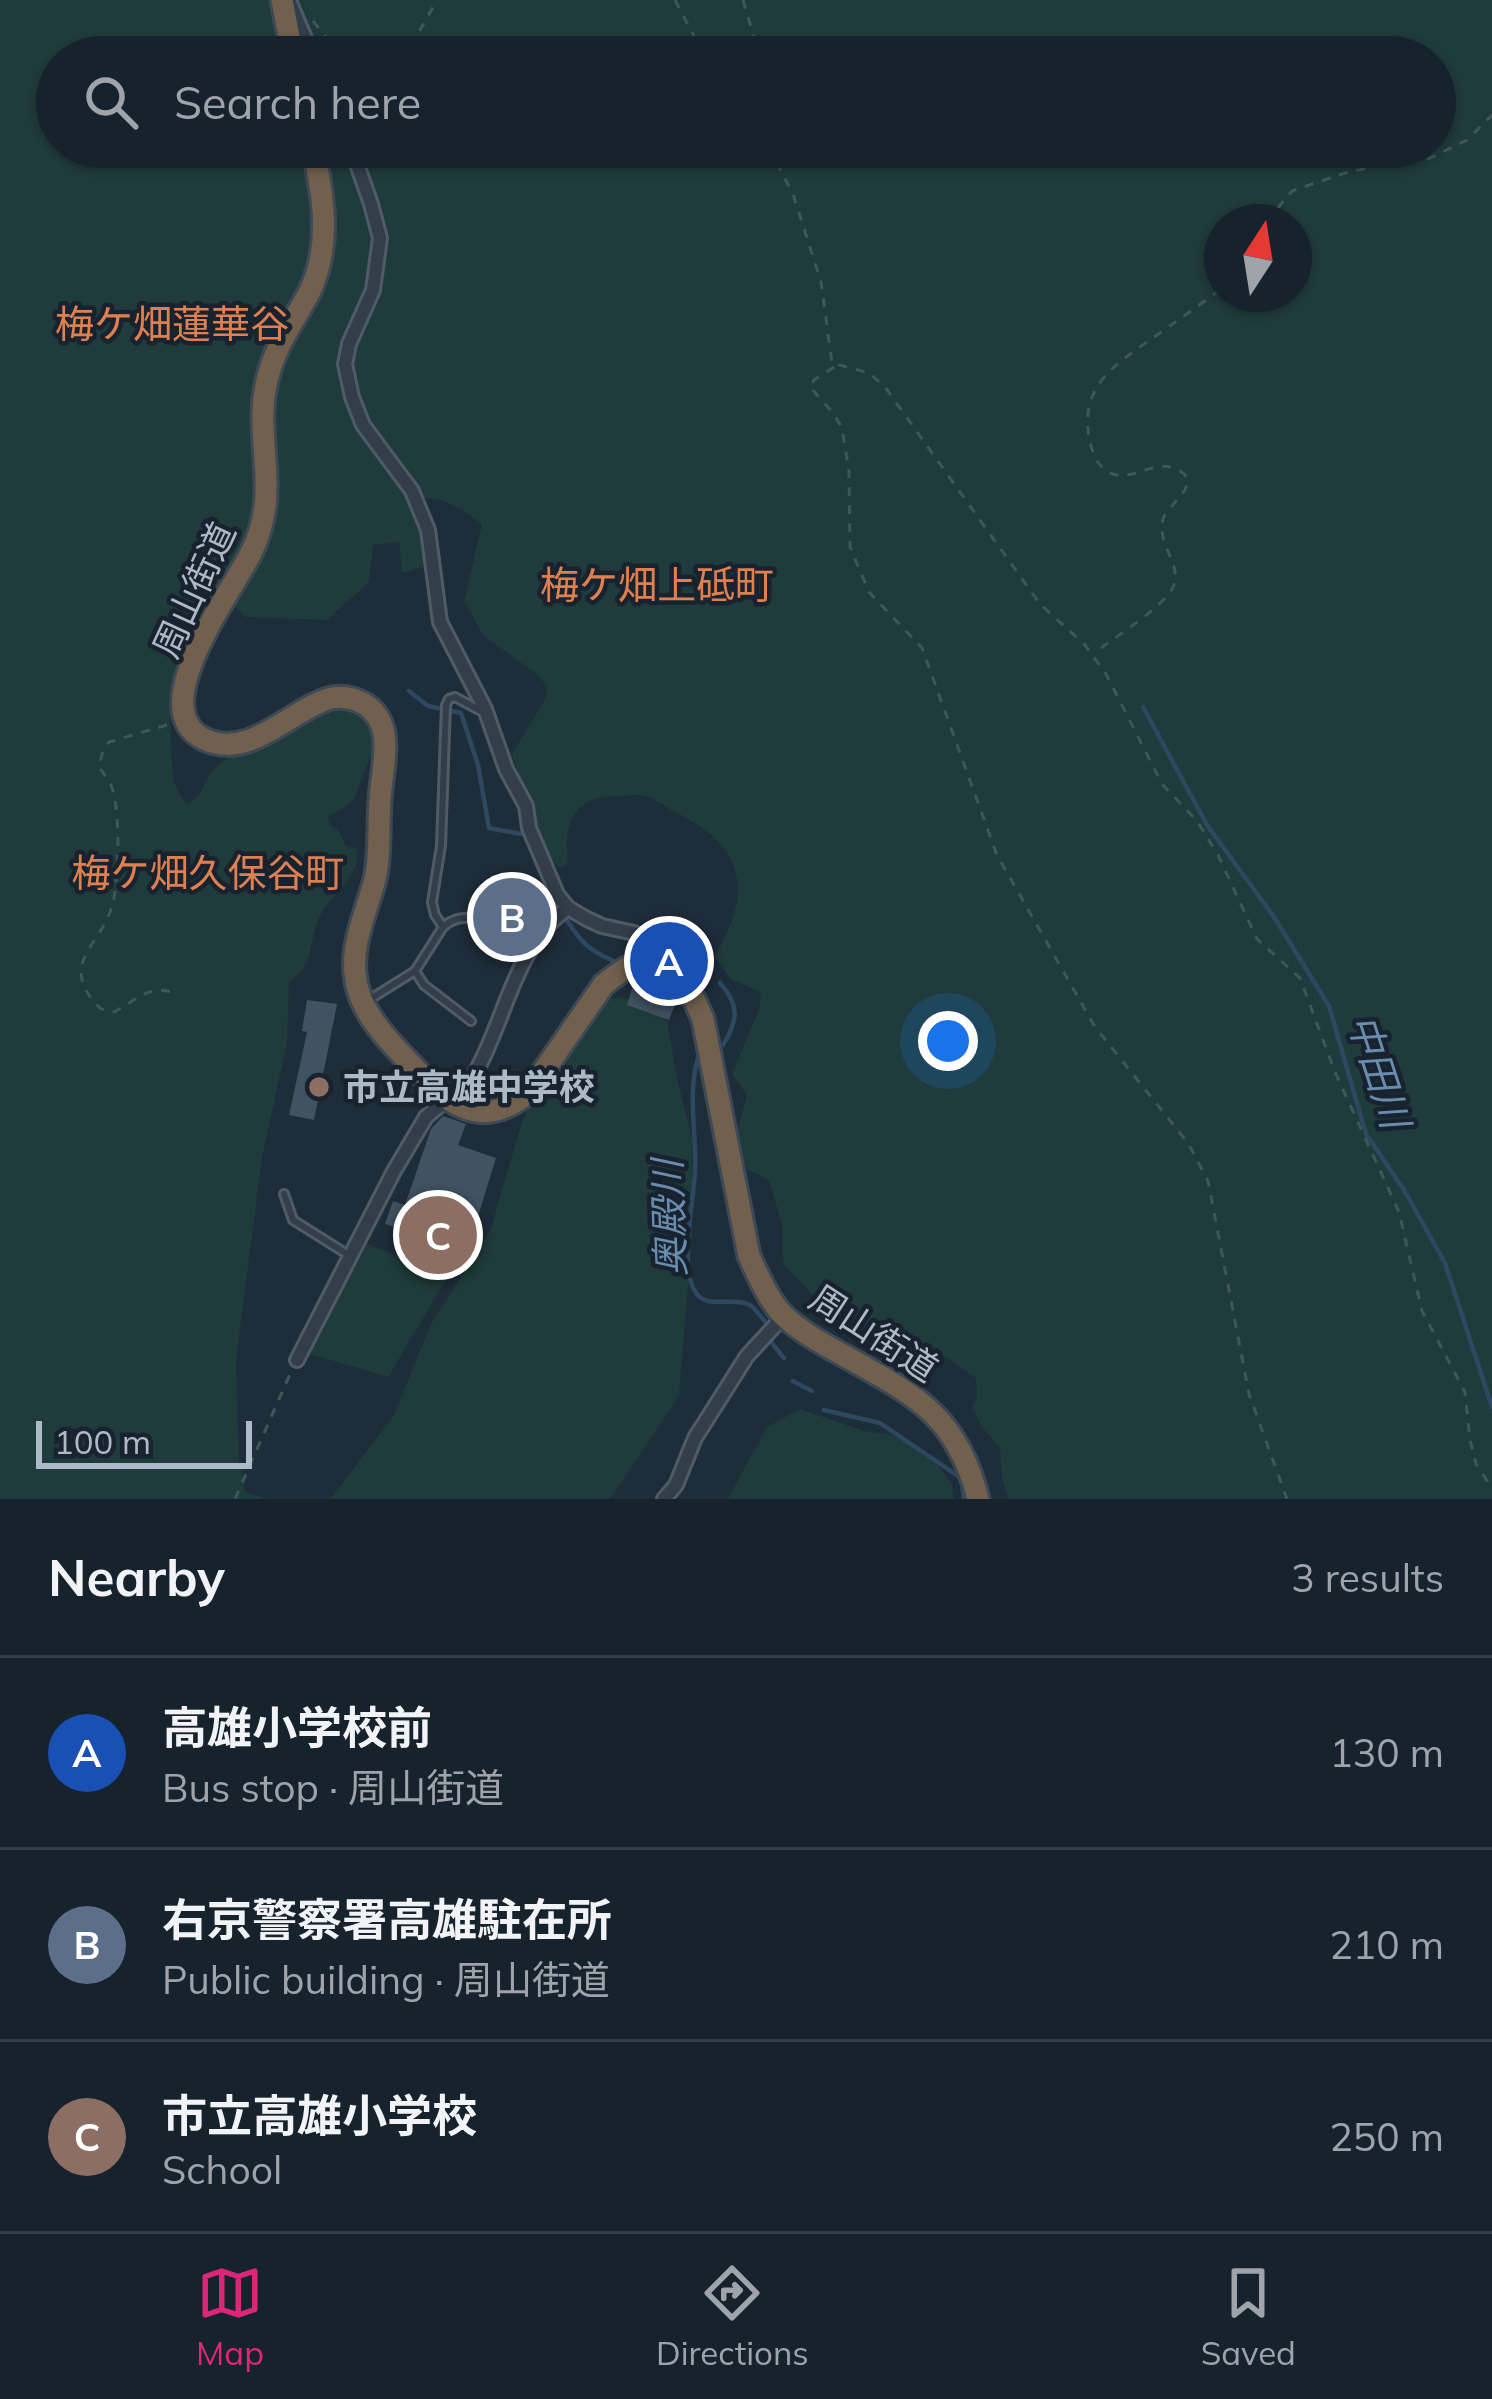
<!DOCTYPE html>
<meta charset="utf-8">
<style>
:root{--surface:#16222c;--page:#232f38;--text:#f1f3f6;--muted:#9ea4a9;--line:#353f48;--accent:#db2777}
body{margin:0;font-family:Mulish,"Noto Sans JP",sans-serif;background:var(--page);color:var(--text)}
.compass{position:absolute;left:1204px;top:204px;width:108px;height:108px;border-radius:50%;background:var(--surface);box-shadow:0 3px 9px #0004;rotate:12deg}
.scale{position:absolute;left:36px;bottom:30px;width:216px;box-sizing:border-box;padding-left:12px;border:6px solid #acb9c7;border-top:0;font-size:33px;line-height:42px;white-space:nowrap;color:#acb9c7;-webkit-text-stroke:9px #18232f;paint-order:stroke}
.you{position:absolute;left:948px;top:1041px;width:42px;height:42px;margin:-30px;border:9px solid #fff;border-radius:50%;background:#1a73e8;box-shadow:0 0 0 18px #1a73e833}
.badge{display:grid;place-items:center;width:78px;height:78px;border-radius:50%;background:var(--accent);color:#fff;font-size:39px;font-weight:700}
.pin{position:absolute;translate:-50% -50%;border:6px solid #fff;box-shadow:0 3px 12px #0006}
.list{margin:0;padding:0;list-style:none}
h2{display:flex;justify-content:space-between;align-items:center;height:156px;margin:0;padding:0 48px;font-size:51px}
h2 small{font-size:39px;font-weight:400;color:var(--muted)}
.list li{display:grid;grid-template-columns:78px 1fr auto;gap:36px;align-items:center;box-sizing:border-box;height:192px;padding:0 48px;border-top:3px solid var(--line)}
.list b{display:block;font-size:45px;white-space:nowrap}
.list p{margin:0;font-size:39px;white-space:nowrap;color:var(--muted)}
.list em{font-size:39px;font-style:normal;color:var(--muted)}
.icon{flex:none;width:66px;height:66px;fill:none;stroke:currentColor;stroke-width:2;stroke-linecap:round;stroke-linejoin:round}
.map{position:relative;flex:none;width:1492px;height:1499px;overflow:hidden}
.search{position:absolute;background:var(--surface);box-shadow:0 3px 9px #0004;left:36px;right:36px;top:36px;height:132px;display:flex;align-items:center;gap:30px;box-sizing:border-box;padding:0 42px;border-radius:66px;color:var(--muted);font-size:45px}
.sheet{height:732px;background:var(--surface)}
nav{display:flex;justify-content:space-around;align-items:center;box-sizing:border-box;height:168px;border-top:3px solid var(--line);background:var(--surface);font-size:33px;color:var(--muted)}
nav a{display:grid;justify-items:center;gap:6px}
nav .on{color:var(--accent)}
.map>svg:first-child{display:block}
.green{fill:#203b3b;fill-rule:evenodd}
.lines{fill:none;stroke-linecap:round;stroke-linejoin:round}
.stream{stroke:#2e4861;stroke-width:4.5}
.building{fill:#415262}
.lane-casing{stroke:#4f5c68;stroke-width:12}
.street-casing{stroke:#4f5c68;stroke-width:18}
.highway-casing{stroke:#3d4955;stroke-width:27}
.path{stroke:#3e5858;stroke-width:3;stroke-dasharray:9 9;stroke-linecap:butt}
.lane{stroke:#323e4a;stroke-width:6}
.street{stroke:#323e4a;stroke-width:12}
.highway{stroke:#71604e;stroke-width:21}
.education-dot{fill:#8d6e63;stroke:#18232f;stroke-width:4.5}
.labels{text-anchor:middle;stroke-width:9;stroke-linejoin:round;paint-order:stroke}
.street-label{font-size:36px;fill:#acb9c7;stroke:#18232f}
.poi-label{font-size:36px;font-weight:bold;fill:#acb9c7;stroke:#18232f;text-anchor:start}
.neighbourhood-label{font-size:39px;fill:#df8050;stroke:#18232f}
.water-label{font-size:39px;font-style:italic;fill:#698dae;stroke:#18232f}
</style>
<div class="map">
<svg width="1492" height="1499" viewBox="0 0 1492 1499">
<rect width="100%" height="100%" fill="#1e2d3a"/>
<g class="green">
<path d="M0 0H1492V1499H1009L1002 1478 1000 1448 982 1427 972 1408 977 1396 976 1378 929 1346 889 1341 831 1310 818 1300 783 1264 782 1225 769 1180 747 1169 737 1131 747 1095 732 1074 759 1010 761 995 756 990 731 979 715 958C726 934 742 907 737 879 731 842 701 826 670 809 663 805 654 798 646 796 638 794 626 796 618 796 574 795 563 823 568 864L559 868 543 848 512 754 546 698 547 686 535 673 483 635 464 601 482 524C461 509 438 491 412 501L423 528 424 567 402 573 399 542 373 545 369 582 327 620 246 617 236 608 215 604C199 619 184 640 177 661 170 681 168 768 176 787 178 793 183 798 186 804 204 798 203 780 215 768 224 759 286 716 297 713 315 707 336 707 355 704L369 720 374 747 354 799 341 810 328 816 329 823 339 831 346 846 357 849C361 877 333 893 321 914 311 931 313 955 303 969 299 974 294 978 289 982L287 1043 262 1158 236 1360 239 1459 245 1492 268 1499H0ZM57 57H1435V147H57ZM1222 222H1294V294H1222Z"/>
<polygon points="622,997 654,1010 667,1022 678,1083 692,1137 692,1239 679,1396 610,1499 330,1499 393,1417 431,1324 490,1231 522,1122 532,1097 604,1000"/>
<polygon points="366,1244 449,1275 388,1377 310,1354"/>
<polygon points="800,1409 864,1431 901,1436 934,1459 952,1485 954,1499 728,1499 767,1427"/>
</g>
<g class="lines">
<g class="stream">
<polyline points="409,691 428,706 461,713 478,765 489,828 521,834"/>
<polyline points="1143,707 1207,825 1274,917 1329,1006 1366,1134 1404,1190 1445,1263 1492,1407"/>
<path d="M566 919C580 941 589 951 614 961"/>
<path d="M720 983C740 1005 738 1021 723 1045"/>
<path d="M698 1058C687 1094 697 1134 695 1171 694 1202 678 1267 696 1293 708 1310 734 1296 750 1305 757 1310 763 1320 769 1326"/>
<polyline points="771,1342 784,1358"/>
<polyline points="793,1381 812,1391"/>
<polyline points="824,1410 880,1423 961,1478 964,1499"/>
</g>
</g>
<g class="building">
<polygon points="634,982 667,994 676,1002 669,1020 627,1005"/>
<polygon points="307,1000 337,1004 314,1120 289,1115 307,1032 302,1031"/>
<polygon points="443,1116 466,1124 458,1145 496,1158 467,1252 385,1224 393,1201 405,1205 431,1129"/>
</g>
<g class="lines">
<defs>
<g id="lane">
<path d="M481 711 455 697 449 699 446 705 441 846 432 902 435 915 443 927C469 903 504 932 533 943"/>
<polyline points="415,971 424,985 471,1021"/>
<polyline points="367,1001 415,971 443,927"/>
<polyline points="284,1194 293,1220 350,1256"/>
</g>
<g id="street">
<polyline points="290,3 313,57"/>
<polyline points="351,147 371,204 380,238 373,290 349,344 345,364 352,397 363,425 412,491 428,530 440,622 485,709 506,769 526,806 529,828 557,894 568,908 587,919 602,926 634,933 656,946 654,967"/>
<path d="M474 1075C506 1021 514 945 568 908"/>
<polyline points="297,1360 394,1171 426,1117 446,1100"/>
<polyline points="664,1499 676,1485 695,1438 747,1356 784,1316"/>
</g>
<g id="highway">
<polyline points="282,0 293,57"/>
<path d="M313 147C323 195 332 244 310 291 296 318 277 343 269 373 250 437 284 486 251 553 233 590 142 709 204 739 250 761 291 709 331 698 343 696 355 698 366 705 397 726 381 770 380 800 378 827 381 857 374 883 366 912 352 942 355 973 357 1007 383 1035 405 1058 441 1096 476 1137 529 1092L604 984 626 968 637 964 654 967 670 975 694 999 703 1019 749 1256C758 1275 767 1297 781 1313 799 1331 821 1343 843 1355 914 1395 957 1414 978 1499"/>
</g>
</defs>
<use href="#lane" class="lane-casing"/>
<use href="#street" class="street-casing"/>
<use href="#highway" class="highway-casing"/>
<g class="path">
<polyline points="675,0 705,57"/>
<polyline points="743,0 760,57"/>
<polyline points="313,21 343,57"/>
<polyline points="395,57 415,39 437,0"/>
<polyline points="768,147 793,194 821,282 832,363 869,373 885,387 1040,604 1085,645 1106,674 1162,784 1197,821 1218,855 1257,939 1300,978 1335,1072 1399,1212 1422,1311 1465,1392 1470,1440 1476,1464 1492,1488"/>
<polyline points="1266,222 1292,191 1345,173 1391,163 1426,160 1467,140 1492,115"/>
<polyline points="834,367 814,380 810,387 834,414 842,428 849,471 850,547 869,592 922,648 997,855 1095,1027 1188,1143 1208,1181 1249,1394 1287,1499"/>
<path d="M1101 648C1121 633 1159 610 1172 589 1185 566 1156 546 1163 519 1168 504 1206 482 1176 469 1154 459 1134 481 1113 474 1100 470 1094 457 1091 446 1076 388 1113 366 1154 337 1177 321 1200 305 1222 288"/>
<path d="M167 725 109 742 102 754 99 767C104 775 111 782 113 791 120 814 119 878 113 902 104 945 54 963 101 1009L114 1012C134 1002 150 983 173 993"/>
<polyline points="235,1499 291,1372"/>
</g>
<use href="#lane" class="lane"/>
<use href="#street" class="street"/>
<use href="#highway" class="highway"/>
</g>
<circle class="education-dot" cx="319" cy="1087" r="12"/>
<g class="labels">
<g class="street-label">
<text transform="translate(194 590) rotate(-65)" y="13">周山街道</text>
<text transform="translate(874 1333) rotate(33)" y="13">周山街道</text>
</g>
<g class="poi-label">
<text x="343" y="1100">市立高雄中学校</text>
</g>
<g class="neighbourhood-label">
<text x="172" y="338">梅ケ畑蓮華谷</text>
<text x="657" y="599">梅ケ畑上砥町</text>
<text x="208" y="887">梅ケ畑久保谷町</text>
</g>
<g class="water-label">
<text transform="translate(1379 1071) rotate(72)" y="14">中田川</text>
<text transform="translate(669 1218) rotate(-92)" y="14">奥殿川</text>
</g>
</g>
</svg>
<svg class="compass" viewBox="-18 -18 36 36"><path d="M0-13l5 13h-10z" fill="#e53935"/><path d="M0 13l5-13h-10z" fill="#9ea4a9"/></svg>
<div class="scale">100 m</div>
<div class="you"></div>
<div class="pin badge" style="left:669px;top:961px;background:#1a4fb4">A</div>
<div class="pin badge" style="left:512px;top:917px;background:#5c6f8a">B</div>
<div class="pin badge" style="left:438px;top:1235px;background:#8d6e63">C</div>
<div class="search"><svg class="icon" aria-label="search" viewBox="0 0 24 24"><circle cx="10" cy="10" r="6"/><path d="M15 15l6 6"/></svg>Search here</div>
</div>
<section class="sheet">
<h2>Nearby<small>3 results</small></h2>
<ul class="list">
<li><span class="badge" style="background:#1a4fb4">A</span><div><b>高雄小学校前</b><p>Bus stop · 周山街道</p></div><em>130 m</em></li>
<li><span class="badge" style="background:#5c6f8a">B</span><div><b>右京警察署高雄駐在所</b><p>Public building · 周山街道</p></div><em>210 m</em></li>
<li><span class="badge" style="background:#8d6e63">C</span><div><b>市立高雄小学校</b><p>School</p></div><em>250 m</em></li>
</ul>
</section>
<nav>
<a class="on"><svg class="icon" aria-label="map" viewBox="0 0 24 24"><path d="M3 6l6-2 6 2 6-2v14l-6 2-6-2-6 2zM9 4v14M15 6v14"/></svg>Map</a>
<a><svg class="icon" aria-label="directions" viewBox="0 0 24 24"><path d="M12 3l9 9-9 9-9-9zM9 14v-3h6M13 9l2 2-2 2"/></svg>Directions</a>
<a><svg class="icon" aria-label="saved" viewBox="0 0 24 24"><path d="M7 4h10v16l-5-4-5 4z"/></svg>Saved</a>
</nav>
